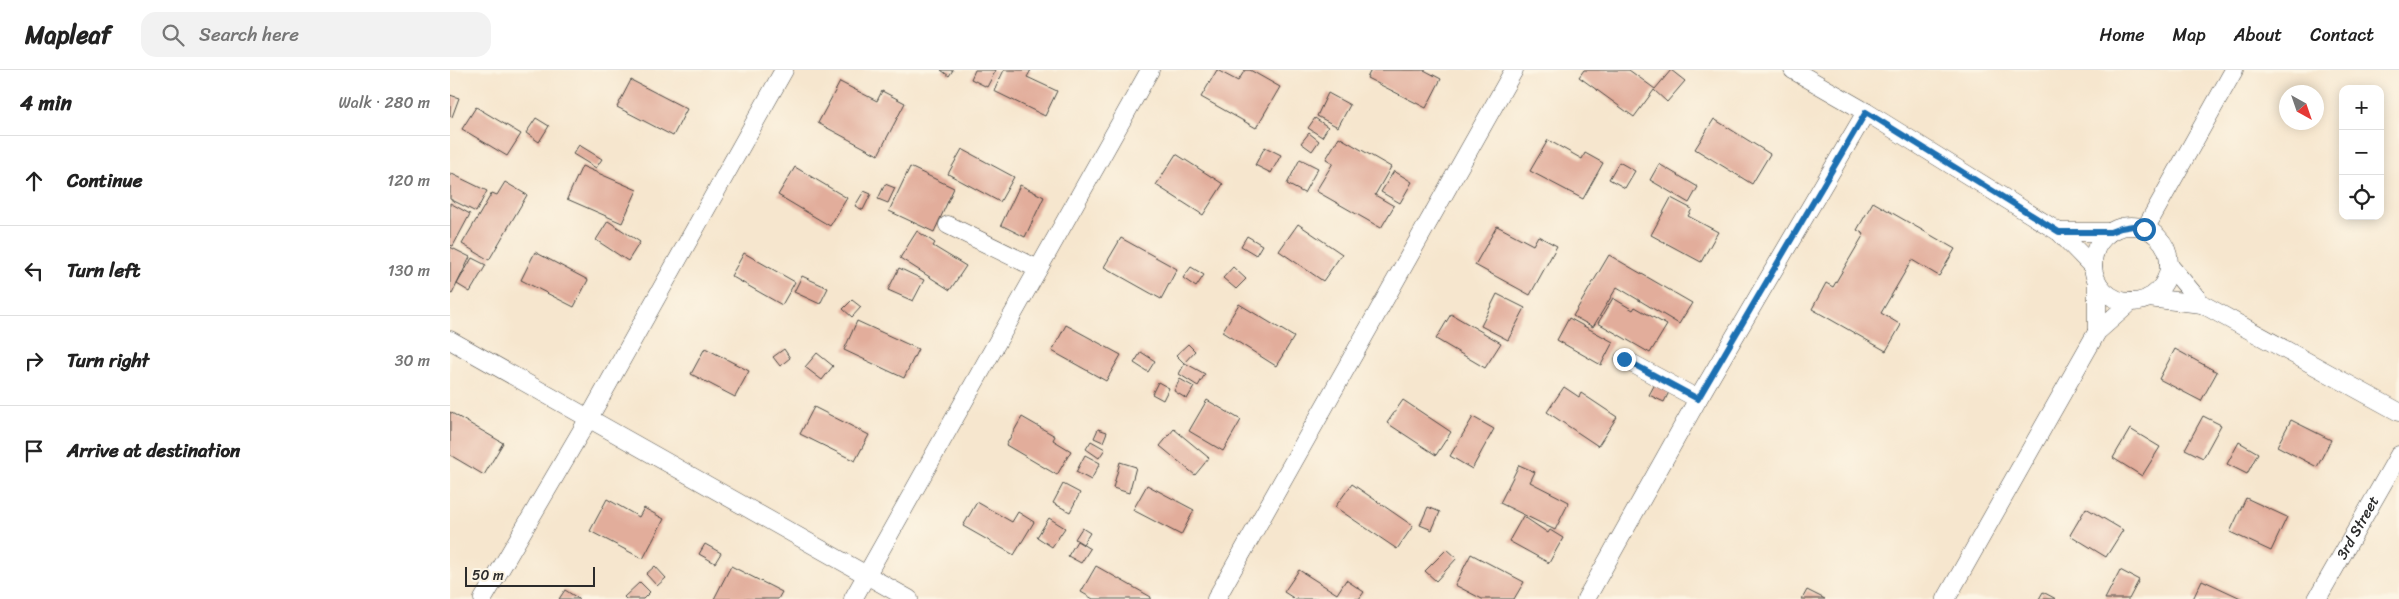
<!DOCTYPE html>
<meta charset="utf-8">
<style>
:root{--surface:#fff;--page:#f2f2f2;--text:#222;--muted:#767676;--line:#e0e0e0}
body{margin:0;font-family:Sriracha,sans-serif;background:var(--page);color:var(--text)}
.controls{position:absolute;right:15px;top:15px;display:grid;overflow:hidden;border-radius:10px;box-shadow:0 2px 12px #0003}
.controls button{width:45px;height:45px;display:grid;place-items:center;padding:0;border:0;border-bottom:1px solid var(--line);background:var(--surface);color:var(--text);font:25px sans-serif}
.compass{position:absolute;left:1829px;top:15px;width:45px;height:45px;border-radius:50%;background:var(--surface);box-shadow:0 2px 12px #0003;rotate:140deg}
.scale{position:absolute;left:15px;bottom:12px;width:130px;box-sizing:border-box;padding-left:5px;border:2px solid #2b2b2b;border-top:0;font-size:14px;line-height:18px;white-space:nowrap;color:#2b2b2b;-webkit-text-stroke:4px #fcf5e5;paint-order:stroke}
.stop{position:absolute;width:15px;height:15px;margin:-11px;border:4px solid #1f6fb2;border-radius:50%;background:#fff}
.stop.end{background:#1f6fb2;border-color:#fff;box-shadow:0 1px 5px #0008}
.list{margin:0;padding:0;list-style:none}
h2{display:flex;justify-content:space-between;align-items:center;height:65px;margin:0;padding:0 20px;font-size:21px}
h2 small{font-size:16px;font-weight:400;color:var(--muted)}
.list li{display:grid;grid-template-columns:32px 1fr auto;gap:15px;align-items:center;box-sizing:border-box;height:90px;padding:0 20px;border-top:1px solid var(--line)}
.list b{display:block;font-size:19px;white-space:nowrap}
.list em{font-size:16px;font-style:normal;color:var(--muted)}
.icon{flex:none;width:28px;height:28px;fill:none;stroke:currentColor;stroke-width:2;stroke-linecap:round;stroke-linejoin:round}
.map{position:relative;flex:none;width:1949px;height:529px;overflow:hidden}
header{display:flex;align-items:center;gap:30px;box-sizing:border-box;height:70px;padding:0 25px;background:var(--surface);border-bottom:1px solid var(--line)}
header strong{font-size:24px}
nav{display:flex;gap:28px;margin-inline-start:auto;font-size:18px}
.search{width:350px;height:45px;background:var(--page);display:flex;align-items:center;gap:12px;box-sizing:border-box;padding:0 18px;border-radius:15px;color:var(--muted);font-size:19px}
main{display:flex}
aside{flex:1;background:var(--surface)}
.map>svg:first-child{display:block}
.building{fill:#e2ad9b}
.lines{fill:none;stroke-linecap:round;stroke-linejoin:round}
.minor-casing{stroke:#494743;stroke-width:19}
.minor{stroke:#fff;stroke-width:18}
.route{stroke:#1f6fb2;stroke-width:6}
.labels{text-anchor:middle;stroke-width:5;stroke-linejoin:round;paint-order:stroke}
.street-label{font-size:15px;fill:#2b2b2b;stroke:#fcf5e5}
</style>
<header>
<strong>Mapleaf</strong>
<div class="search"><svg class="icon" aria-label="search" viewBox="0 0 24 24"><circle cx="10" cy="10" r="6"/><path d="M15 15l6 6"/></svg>Search here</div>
<nav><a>Home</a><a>Map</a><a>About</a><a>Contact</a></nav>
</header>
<main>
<aside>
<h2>4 min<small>Walk · 280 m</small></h2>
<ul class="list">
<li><svg class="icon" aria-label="ahead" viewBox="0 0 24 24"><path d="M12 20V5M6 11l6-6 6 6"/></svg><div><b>Continue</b></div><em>120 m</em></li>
<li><svg class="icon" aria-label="left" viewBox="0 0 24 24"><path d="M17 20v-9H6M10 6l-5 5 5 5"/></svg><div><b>Turn left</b></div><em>130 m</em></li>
<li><svg class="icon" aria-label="right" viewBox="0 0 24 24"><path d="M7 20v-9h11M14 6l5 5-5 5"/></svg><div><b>Turn right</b></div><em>30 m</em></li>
<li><svg class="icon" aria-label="arrive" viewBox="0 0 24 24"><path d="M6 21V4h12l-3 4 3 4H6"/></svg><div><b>Arrive at destination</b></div></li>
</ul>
</aside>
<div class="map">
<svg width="1949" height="529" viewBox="0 0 1949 529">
<rect width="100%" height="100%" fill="#fcf5e5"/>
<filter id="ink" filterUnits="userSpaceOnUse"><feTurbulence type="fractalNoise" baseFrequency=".02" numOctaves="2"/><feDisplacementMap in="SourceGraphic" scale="10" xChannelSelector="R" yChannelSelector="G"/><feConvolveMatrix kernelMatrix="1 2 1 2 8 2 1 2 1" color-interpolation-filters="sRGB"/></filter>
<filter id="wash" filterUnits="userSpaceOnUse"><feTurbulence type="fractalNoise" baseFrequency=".0096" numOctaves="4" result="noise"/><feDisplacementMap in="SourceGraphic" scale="20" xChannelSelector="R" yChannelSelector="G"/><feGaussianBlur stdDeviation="1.12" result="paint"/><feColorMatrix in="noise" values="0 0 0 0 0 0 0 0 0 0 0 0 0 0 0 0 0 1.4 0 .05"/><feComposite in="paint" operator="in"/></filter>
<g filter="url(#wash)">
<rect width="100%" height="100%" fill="#f6e6ce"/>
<g id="blocks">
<g class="building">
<polygon points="491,0 503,0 499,6"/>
<polygon points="525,0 546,0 537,17 521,9"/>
<polygon points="554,0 581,0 577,7 607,21 595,46 544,21"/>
<polygon points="767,0 788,11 795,0 800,0 830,17 806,58 751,27"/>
<polygon points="921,0 974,0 991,9 976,38 917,8"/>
<polygon points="1134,0 1179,0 1205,19 1221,0 1235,11 1217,32 1204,20 1184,47 1129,7"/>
<polygon points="181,10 237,39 223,66 167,37"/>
<polygon points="390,12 427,31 432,21 455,33 428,85 368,53"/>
<polygon points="878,23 900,35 888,57 867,46"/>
<polygon points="0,25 9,28 2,47 0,46"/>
<polygon points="26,37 71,64 57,86 12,59"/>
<polygon points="86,48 99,56 89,72 76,63"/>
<polygon points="865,48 878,57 872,67 858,58"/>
<polygon points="1264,49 1320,84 1302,114 1245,79"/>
<polygon points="859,63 869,71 862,81 851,73"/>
<polygon points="889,67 941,97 925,125 944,136 931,158 866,121 883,93 876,89"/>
<polygon points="1098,70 1132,89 1135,83 1153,93 1133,129 1080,101"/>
<polygon points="129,75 152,89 146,98 123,84"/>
<polygon points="815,77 831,85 821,103 805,95"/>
<polygon points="512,79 564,107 550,132 498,104"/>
<polygon points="726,84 773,114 753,145 706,115"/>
<polygon points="850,89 868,98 854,123 837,114"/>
<polygon points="1169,92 1185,101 1175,118 1159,109"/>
<polygon points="1209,94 1248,117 1239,133 1200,110"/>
<polygon points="132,96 187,120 172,153 117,129"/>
<polygon points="345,97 397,128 380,156 328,125"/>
<polygon points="460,97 504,118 484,162 439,141"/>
<polygon points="944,101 962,112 950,133 931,122"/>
<polygon points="0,103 37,121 26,142 0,129"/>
<polygon points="55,112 77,125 39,190 12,174 42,123 47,125"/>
<polygon points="435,114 445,118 438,133 428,129"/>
<polygon points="570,115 594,127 575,167 551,155"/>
<polygon points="414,121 421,124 413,140 405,136"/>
<polygon points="1221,128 1242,139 1238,146 1268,162 1251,192 1201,165"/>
<polygon points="1423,132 1505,179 1489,206 1462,190 1431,243 1451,255 1436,281 1362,239 1376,213 1383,217 1414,164 1407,160"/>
<polygon points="0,133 20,144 3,176 0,175"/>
<polygon points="158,151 190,172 178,191 146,170"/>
<polygon points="848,154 892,184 873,211 829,181"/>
<polygon points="1047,156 1083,175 1088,166 1107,176 1080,225 1025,195"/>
<polygon points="467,161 485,173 483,176 516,196 500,220 450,188"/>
<polygon points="797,166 812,175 806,185 791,176"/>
<polygon points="671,168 727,199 711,229 654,197"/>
<polygon points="0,177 20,187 2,224 0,223"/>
<polygon points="85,182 138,210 124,237 71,210"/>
<polygon points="294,183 345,212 332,235 281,206"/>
<polygon points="1159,185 1242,233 1229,254 1167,217 1143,257 1123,246"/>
<polygon points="22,188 36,195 20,222 7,214"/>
<polygon points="741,197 754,205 746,217 733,208"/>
<polygon points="783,197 796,209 786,219 773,208"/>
<polygon points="449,198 474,210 463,231 438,220"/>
<polygon points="352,206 378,218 370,234 344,222"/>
<polygon points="1047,224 1075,238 1058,270 1031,256"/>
<polygon points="1163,228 1183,240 1185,237 1217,255 1200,283 1148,253"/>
<polygon points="402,230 411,237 402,247 393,239"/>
<polygon points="789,234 844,267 826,296 772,262"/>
<polygon points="1001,244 1051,273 1035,298 986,269"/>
<polygon points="1119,248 1163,272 1151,295 1107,270"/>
<polygon points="407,251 468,279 454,308 394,280"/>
<polygon points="616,255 671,285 656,311 602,281"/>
<polygon points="738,274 745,281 734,293 726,285"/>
<polygon points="255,278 299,301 285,327 241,304"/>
<polygon points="334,279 340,288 330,296 323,287"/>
<polygon points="1725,279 1767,302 1751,331 1709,309"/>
<polygon points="691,282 705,291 698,302 684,293"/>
<polygon points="367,283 383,296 372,310 355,297"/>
<polygon points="735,293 755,304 748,316 729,304"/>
<polygon points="730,309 744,317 737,329 724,321"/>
<polygon points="708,312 719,318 713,330 702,324"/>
<polygon points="1205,314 1219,322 1214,332 1199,325"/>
<polygon points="1114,317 1129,327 1131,323 1167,347 1148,376 1097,342"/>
<polygon points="757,330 791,350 773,381 739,361"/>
<polygon points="953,330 1001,362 986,385 937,353"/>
<polygon points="364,337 419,365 405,391 350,364"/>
<polygon points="0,342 53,373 34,405 0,385"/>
<polygon points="1753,346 1771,355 1753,388 1735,379"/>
<polygon points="572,347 605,366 603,370 621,381 607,405 556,375"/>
<polygon points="1023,347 1044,359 1022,399 1000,386"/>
<polygon points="1841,350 1881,370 1867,397 1827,376"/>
<polygon points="648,359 657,362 653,372 644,368"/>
<polygon points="724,359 759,388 745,405 710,376"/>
<polygon points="1680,359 1710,377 1692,406 1663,388"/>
<polygon points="641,371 655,379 649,388 636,379"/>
<polygon points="1789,372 1808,383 1797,404 1777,394"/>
<polygon points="635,385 650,393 641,410 626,402"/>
<polygon points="670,392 686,397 679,423 663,418"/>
<polygon points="1069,395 1085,402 1080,412 1119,432 1105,460 1050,433"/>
<polygon points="613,414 630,423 620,442 603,433"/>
<polygon points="902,414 963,456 947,479 885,437"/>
<polygon points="697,415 744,440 731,465 683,440"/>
<polygon points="1796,428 1837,447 1821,481 1780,462"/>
<polygon points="157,429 189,447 194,438 214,449 193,489 140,461"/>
<polygon points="527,432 562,452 568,442 584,452 564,485 513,456"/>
<polygon points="978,437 990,442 982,460 970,455"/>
<polygon points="1636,438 1673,460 1656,487 1620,465"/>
<polygon points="1073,446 1098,463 1100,460 1113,468 1099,493 1059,471"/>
<polygon points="599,448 615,458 602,477 587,467"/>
<polygon points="632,458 640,463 633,474 625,469"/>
<polygon points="627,471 640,479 631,493 618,486"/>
<polygon points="255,474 271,483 265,493 249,484"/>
<polygon points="997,479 1007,488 986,511 975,501"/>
<polygon points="1021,484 1074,512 1064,529 1032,529 1005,515"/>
<polygon points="205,496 216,508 207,516 196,504"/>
<polygon points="281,496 332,522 328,529 264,529"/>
<polygon points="646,496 701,527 700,529 643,529 631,522"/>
<polygon points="849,500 887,524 896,510 914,522 909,529 845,529 834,522"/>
<polygon points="1670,500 1689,510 1679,529 1655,529"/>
<polygon points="1752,510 1793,529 1743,529"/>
<polygon points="190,512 200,522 193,529 176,529 174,527"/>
<polygon points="115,520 129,529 109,529"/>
<polygon points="1357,520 1375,529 1352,529"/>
<polygon points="1593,522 1606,529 1589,529"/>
</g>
</g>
</g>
<g filter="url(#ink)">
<use href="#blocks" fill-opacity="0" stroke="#494743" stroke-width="1"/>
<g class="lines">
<defs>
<g id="minor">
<polyline points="1343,0 1416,42 1609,162 1643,197"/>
<polyline points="498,155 588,199"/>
<circle cx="1681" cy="194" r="38"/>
<polyline points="1695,159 1784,0"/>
<polyline points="1609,162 1660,162"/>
<polyline points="1719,195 1752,234 1949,342"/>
<polyline points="1698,228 1752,234"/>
<polyline points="1647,262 1647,213"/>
<polyline points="0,270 459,529"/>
<polyline points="1174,289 1248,329"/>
<polyline points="33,529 139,348 334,0"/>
<polyline points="403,529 700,0"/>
<polyline points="766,529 1064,0"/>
<polyline points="1136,529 1248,329 1416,42"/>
<polyline points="1496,529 1647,262 1681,232"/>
<path id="s1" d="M1867 529 1949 385"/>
</g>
</defs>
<use href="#minor" class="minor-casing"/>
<use href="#minor" class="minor"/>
</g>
</g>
<g class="lines" filter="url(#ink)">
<polyline class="route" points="1174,289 1248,329 1416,42 1609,162 1660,162 1671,158 1683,156 1694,159"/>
</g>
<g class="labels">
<g class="street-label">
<text dy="5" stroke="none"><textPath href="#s1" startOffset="82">3rd Street</textPath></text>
</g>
</g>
</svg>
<div class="controls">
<button>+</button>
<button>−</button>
<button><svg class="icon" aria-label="locate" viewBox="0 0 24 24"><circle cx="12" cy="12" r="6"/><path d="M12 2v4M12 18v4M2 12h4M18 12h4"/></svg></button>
</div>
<svg class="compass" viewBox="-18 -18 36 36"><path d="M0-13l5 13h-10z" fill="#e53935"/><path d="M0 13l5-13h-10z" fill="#767676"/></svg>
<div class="scale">50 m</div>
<div class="stop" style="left:1694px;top:159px"></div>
<div class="stop end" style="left:1174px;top:289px"></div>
</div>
</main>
